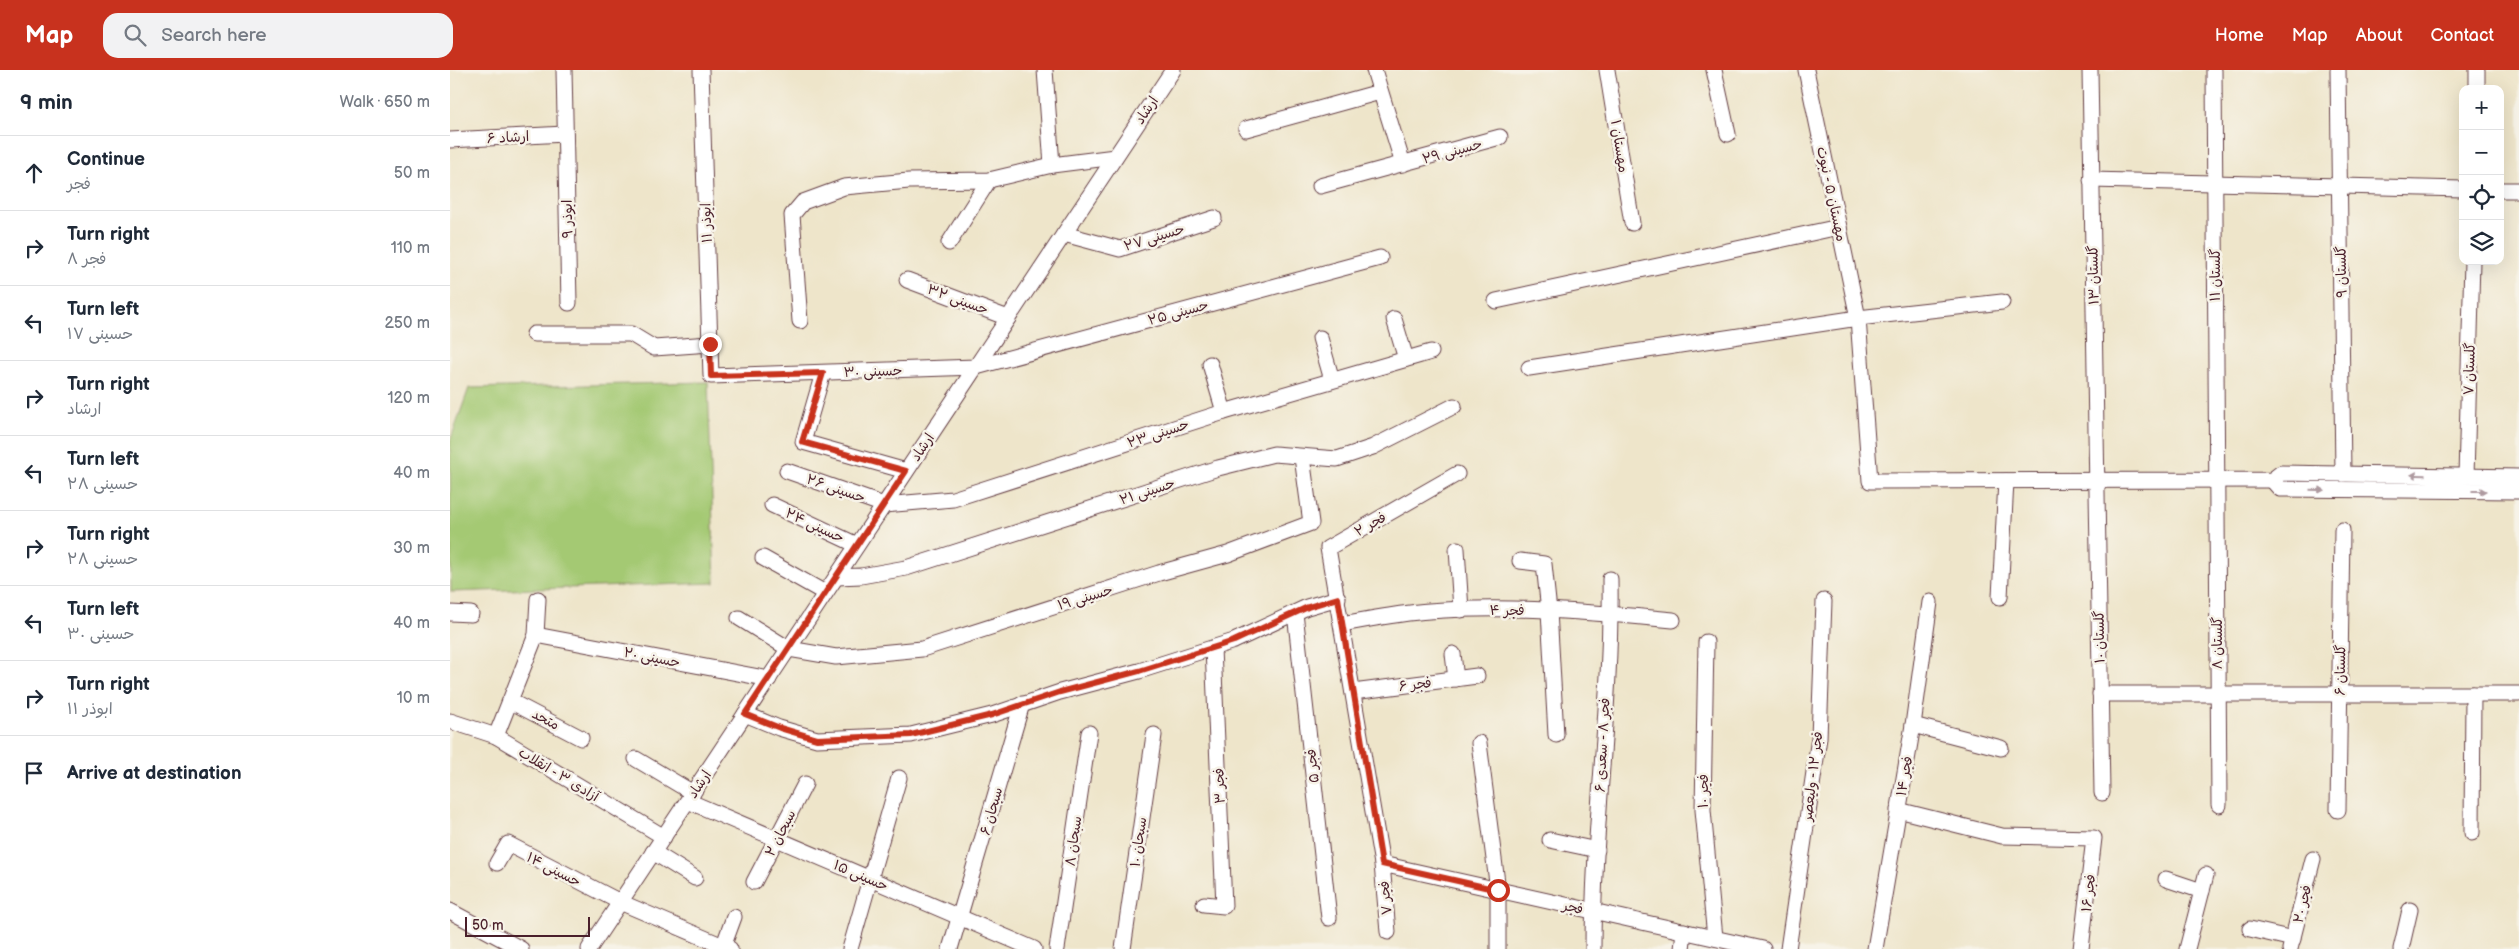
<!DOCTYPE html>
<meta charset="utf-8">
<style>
:root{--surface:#fff;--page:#f2f2f3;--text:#1f2937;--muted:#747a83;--line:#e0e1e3;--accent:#c8321e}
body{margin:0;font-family:"Balsamiq Sans","Playpen Sans Arabic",sans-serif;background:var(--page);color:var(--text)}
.controls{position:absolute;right:15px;top:15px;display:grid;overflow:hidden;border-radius:10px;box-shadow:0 5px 20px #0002}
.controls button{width:45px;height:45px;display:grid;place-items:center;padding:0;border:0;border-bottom:1px solid var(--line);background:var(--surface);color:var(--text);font:25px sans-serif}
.scale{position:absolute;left:15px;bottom:12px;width:125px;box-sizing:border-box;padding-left:5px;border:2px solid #4a1f2b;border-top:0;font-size:14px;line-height:18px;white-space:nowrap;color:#4a1f2b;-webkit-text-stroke:4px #f7f3e8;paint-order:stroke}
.stop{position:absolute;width:15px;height:15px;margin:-11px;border:4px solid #c8321e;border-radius:50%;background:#fff}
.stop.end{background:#c8321e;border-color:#fff;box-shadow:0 1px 5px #0008}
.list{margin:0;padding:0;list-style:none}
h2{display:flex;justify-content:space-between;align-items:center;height:65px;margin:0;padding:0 20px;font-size:21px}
h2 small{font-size:16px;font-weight:400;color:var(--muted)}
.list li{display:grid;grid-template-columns:32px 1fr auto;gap:15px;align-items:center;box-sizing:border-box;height:75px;padding:0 20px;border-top:1px solid var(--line)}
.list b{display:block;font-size:19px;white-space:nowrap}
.list p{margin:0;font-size:16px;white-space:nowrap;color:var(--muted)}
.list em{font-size:16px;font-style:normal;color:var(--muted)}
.icon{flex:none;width:28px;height:28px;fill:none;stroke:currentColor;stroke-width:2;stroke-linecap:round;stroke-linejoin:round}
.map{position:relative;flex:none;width:2069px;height:879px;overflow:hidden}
header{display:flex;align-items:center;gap:30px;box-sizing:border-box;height:70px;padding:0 25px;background:var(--accent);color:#fff}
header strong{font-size:24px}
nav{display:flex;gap:28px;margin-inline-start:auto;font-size:18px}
.search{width:350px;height:45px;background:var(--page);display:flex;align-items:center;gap:12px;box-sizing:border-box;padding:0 18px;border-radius:15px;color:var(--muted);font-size:19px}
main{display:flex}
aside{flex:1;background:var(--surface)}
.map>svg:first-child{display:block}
.green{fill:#a4c973;stroke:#77744f}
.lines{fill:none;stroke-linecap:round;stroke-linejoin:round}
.minor-casing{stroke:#633d43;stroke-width:17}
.minor{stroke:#fff;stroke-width:15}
.oneway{fill:#ae9aa0}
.route{stroke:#c8321e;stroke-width:6}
.labels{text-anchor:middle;stroke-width:5;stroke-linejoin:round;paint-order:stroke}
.street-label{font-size:14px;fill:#4a1f2b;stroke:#f7f3e8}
</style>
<header>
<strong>Map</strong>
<div class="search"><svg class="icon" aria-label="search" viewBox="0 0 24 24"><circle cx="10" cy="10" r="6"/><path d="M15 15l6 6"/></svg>Search here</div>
<nav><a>Home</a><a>Map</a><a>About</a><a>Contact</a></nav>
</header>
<main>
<aside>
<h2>9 min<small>Walk · 650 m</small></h2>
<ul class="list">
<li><svg class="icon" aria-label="ahead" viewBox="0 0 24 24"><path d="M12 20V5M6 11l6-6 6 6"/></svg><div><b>Continue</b><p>فجر</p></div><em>50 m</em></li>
<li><svg class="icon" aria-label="right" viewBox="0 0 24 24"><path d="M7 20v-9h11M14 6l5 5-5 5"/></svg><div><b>Turn right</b><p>فجر ۸</p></div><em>110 m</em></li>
<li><svg class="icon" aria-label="left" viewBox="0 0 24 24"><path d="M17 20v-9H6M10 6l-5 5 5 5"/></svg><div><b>Turn left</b><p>حسینی ۱۷</p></div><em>250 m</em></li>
<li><svg class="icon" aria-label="right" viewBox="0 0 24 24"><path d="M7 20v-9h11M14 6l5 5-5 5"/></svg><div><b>Turn right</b><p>ارشاد</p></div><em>120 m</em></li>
<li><svg class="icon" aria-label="left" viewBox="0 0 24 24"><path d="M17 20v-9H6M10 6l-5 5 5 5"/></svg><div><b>Turn left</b><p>حسینی ۲۸</p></div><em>40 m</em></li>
<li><svg class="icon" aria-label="right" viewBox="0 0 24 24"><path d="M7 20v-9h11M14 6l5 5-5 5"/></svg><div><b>Turn right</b><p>حسینی ۲۸</p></div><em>30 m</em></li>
<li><svg class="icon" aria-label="left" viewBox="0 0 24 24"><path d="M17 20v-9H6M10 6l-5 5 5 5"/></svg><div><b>Turn left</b><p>حسینی ۳۰</p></div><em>40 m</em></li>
<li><svg class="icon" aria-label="right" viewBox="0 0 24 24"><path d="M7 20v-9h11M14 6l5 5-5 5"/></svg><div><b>Turn right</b><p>ابوذر ۱۱</p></div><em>10 m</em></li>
<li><svg class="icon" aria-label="arrive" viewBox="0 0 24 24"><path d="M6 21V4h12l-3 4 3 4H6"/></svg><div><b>Arrive at destination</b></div></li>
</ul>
</aside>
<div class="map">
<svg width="2069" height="879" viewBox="0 0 2069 879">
<rect width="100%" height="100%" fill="#f7f3e8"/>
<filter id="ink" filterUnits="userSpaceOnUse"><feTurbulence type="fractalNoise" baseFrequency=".02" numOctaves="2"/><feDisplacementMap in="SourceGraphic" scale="10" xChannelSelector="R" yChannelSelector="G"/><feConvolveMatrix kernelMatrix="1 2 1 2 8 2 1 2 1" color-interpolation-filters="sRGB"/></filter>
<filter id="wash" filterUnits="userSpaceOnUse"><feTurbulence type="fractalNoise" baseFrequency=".0096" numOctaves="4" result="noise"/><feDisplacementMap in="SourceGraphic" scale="20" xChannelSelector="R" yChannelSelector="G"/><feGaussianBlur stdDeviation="1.12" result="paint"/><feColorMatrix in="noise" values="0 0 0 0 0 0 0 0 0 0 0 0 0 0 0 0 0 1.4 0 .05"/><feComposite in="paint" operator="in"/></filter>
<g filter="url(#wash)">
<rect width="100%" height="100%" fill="#eee5ca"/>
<polygon class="green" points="258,312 265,513 1,522 0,371 19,318"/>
</g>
<g filter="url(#ink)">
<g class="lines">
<defs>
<g id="minor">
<polyline points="114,0 119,233"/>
<polyline points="251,0 261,306 526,297 930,188"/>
<polyline points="595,0 602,95"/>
<polyline points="924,0 953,94"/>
<polyline points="1157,0 1182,153"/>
<polyline points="1264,0 1278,64"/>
<polyline points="1356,0 1408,248 1420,411 1822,410 1831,403 2069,407"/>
<polyline points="1640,0 1652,723"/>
<polyline points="1764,0 1769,735"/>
<polyline points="1888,0 1893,404"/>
<polyline points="2027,19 2027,0"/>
<polyline points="796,59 930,22"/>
<polyline points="0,70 115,64"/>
<polyline points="1641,110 2013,119"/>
<polyline points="870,116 1050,67"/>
<polyline points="2050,120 2069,120"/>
<polyline points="614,164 670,179 764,148"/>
<polyline points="499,173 539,110"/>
<polyline points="457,210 558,248"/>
<polyline points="1046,231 1389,157"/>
<polyline points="944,249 956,289"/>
<polyline points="350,251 342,145 353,132 394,117 459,111 539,110 602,95 665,87"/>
<polyline points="84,264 181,264 204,278 260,274"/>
<polyline points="870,268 882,310"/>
<polyline points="760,294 774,342"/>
<polyline points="1079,298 1408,248 1552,232"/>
<polyline points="373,303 353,372 456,401"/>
<polyline points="337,401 434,435 503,429 774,342 981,282"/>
<polyline points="2016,406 2022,191"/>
<polyline points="1822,410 1830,419 2069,421"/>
<polyline points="322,435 407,475"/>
<polyline points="1007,479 1011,540"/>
<polyline points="313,488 375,523"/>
<polyline points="1070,491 1094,494 1099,541 1106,665"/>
<polyline points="387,507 411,506 456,498 768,398 824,384 887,389 923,377 1004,336"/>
<polyline points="1550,527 1556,411"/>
<polyline points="0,543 21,544"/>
<polyline points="845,543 879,848"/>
<polyline points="289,548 339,579 386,587 472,579 709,503 778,484 861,453 852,387"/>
<path d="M892 554C921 549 950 543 979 541 1060 535 1142 542 1223 550"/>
<polyline points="86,565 319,609"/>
<polyline points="1256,572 1253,740 1265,868"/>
<polyline points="1003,584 1006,609"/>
<polyline points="903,622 1027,606"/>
<polyline points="1650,624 2069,624"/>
<polyline points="60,631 131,668"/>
<polyline points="295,644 329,658 367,669 461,665 542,645 610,622 689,601 784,571 857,537 888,528"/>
<polyline points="0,651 46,666 214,767"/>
<polyline points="1463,655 1551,678"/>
<polyline points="46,666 86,565 88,529"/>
<polyline points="1029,673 1048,820 1048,879"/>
<polyline points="186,689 243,723"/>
<polyline points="238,731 584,879"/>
<polyline points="1448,740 1552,766 1644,768 1631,879"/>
<polyline points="1888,740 1892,460"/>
<polyline points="2022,763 2023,624"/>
<polyline points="1100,770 1147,780"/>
<polyline points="203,782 245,808"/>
<polyline points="47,793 58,774 170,832 280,879"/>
<polyline points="932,794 1313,879"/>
<polyline points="1716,809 1752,821"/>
<polyline points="304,812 355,714"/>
<polyline points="754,834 774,836 763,578"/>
<polyline points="0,841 71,879"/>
<polyline points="1800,859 1843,869"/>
<polyline points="938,862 932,794 878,478 1007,404"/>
<polyline points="273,877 284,847"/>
<polyline points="139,879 723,0"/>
<polyline points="400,879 449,708"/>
<polyline points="500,879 572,634"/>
<polyline points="607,879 639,663"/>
<polyline points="673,879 704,665"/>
<path d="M1143 879C1143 755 1162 632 1160 509"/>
<polyline points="1232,879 1234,861"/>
<polyline points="1338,879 1369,668 1374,531"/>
<polyline points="1425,879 1463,655 1480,532"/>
<polyline points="1737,879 1756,805"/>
<polyline points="1840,879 1863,789"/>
<polyline points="1951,879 1960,840"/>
</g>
</defs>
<use href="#minor" class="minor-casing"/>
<use href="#minor" class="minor"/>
</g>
<defs><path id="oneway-solid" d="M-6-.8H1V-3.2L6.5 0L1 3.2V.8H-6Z" transform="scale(1.25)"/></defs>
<g class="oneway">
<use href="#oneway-solid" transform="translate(1968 405) rotate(-179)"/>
<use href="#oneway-solid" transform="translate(1867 420) rotate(2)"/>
<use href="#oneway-solid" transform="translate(2029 421)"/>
</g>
</g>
<g class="lines" filter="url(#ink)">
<polyline class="route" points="260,274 261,306 373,303 352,372 456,401 295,644 330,658 367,669 461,665 542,645 610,622 689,601 784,571 858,537 888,528 932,794 1048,820"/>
</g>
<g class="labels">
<g class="street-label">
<text transform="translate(696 40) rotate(-56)" y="5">ارشاد</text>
<text transform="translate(58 67) rotate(-3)" y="5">ارشاد ۶</text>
<text transform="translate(1170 76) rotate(81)" y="5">مهستان ۱</text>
<text transform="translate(1002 81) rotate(-15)" y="5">حسینی ۲۹</text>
<text transform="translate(1382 124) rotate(78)" y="5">مهستان ۵ - نبوت</text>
<text transform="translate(117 149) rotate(-91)" y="5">ابوذر ۹</text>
<text transform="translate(256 153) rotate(-92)" y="5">ابوذر ۱۱</text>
<text transform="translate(704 167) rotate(-17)" y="5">حسینی ۲۷</text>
<text transform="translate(1891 202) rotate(-91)" y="5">گلستان ۹</text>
<text transform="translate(1643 205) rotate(-91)" y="5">گلستان ۱۳</text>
<text transform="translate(1765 205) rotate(-90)" y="5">گلستان ۱۱</text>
<text transform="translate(508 229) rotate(20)" y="5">حسینی ۳۲</text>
<text transform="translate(728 242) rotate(-15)" y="5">حسینی ۲۵</text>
<text transform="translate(2019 299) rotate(-88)" y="5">گلستان ۷</text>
<text transform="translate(423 301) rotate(-2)" y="5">حسینی ۳۰</text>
<text transform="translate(708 363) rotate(-18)" y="5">حسینی ۲۳</text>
<text transform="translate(472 377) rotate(-56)" y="5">ارشاد</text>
<text transform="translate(386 418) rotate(19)" y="5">حسینی ۲۶</text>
<text transform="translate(697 421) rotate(-18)" y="5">حسینی ۲۱</text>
<text transform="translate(920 454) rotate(-30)" y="5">فجر ۲</text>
<text transform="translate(365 455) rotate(25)" y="5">حسینی ۲۴</text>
<text transform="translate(635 527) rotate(-17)" y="5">حسینی ۱۹</text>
<text x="1057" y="545">فجر ۴</text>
<text transform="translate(1649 567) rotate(-91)" y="5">گلستان ۱۰</text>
<text transform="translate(1767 573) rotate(-90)" y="5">گلستان ۸</text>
<text transform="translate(202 587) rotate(11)" y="5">حسینی ۲۰</text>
<text transform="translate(1890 600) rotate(-89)" y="5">گلستان ۶</text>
<text transform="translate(965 614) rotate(-7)" y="5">فجر ۶</text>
<text transform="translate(96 649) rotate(28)" y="5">متحد</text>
<text transform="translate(1152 675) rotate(-87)" y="5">فجر ۸ - سعدی ۶</text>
<text transform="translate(862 696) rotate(-96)" y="5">فجر ۵</text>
<text transform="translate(109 704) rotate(31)" y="5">آزادی ۳ - انقلاب</text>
<text transform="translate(1362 706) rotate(-83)" y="5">فجر ۱۲ - ولیعصر</text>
<text transform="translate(1454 706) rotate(-80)" y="5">فجر ۱۴</text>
<text transform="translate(249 714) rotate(-56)" y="5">ارشاد</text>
<text transform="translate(769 716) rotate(-92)" y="5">فجر ۳</text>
<text transform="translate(1253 721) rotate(-90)" y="5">فجر ۱۰</text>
<text transform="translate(541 741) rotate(-74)" y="5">سبحان ۶</text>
<text transform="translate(330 763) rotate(-63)" y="5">سبحان ۲</text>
<text transform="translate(623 771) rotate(-82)" y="5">سبحان ۸</text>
<text transform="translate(688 772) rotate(-82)" y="5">سبحان ۱۰</text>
<text transform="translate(104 799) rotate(27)" y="5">حسینی ۱۴</text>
<text transform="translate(411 805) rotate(23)" y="5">حسینی ۱۵</text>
<text transform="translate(1638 823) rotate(-83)" y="5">فجر ۱۶</text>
<text transform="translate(935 828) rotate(-95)" y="5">فجر ۷</text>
<text transform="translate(1852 834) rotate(-76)" y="5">فجر ۲۰</text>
<text transform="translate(1123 837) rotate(13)" y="5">فجر</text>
</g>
</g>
</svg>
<div class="controls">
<button>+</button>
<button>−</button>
<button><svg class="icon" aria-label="locate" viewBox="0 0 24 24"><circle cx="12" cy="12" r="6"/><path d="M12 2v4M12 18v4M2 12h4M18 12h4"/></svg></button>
<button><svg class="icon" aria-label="layers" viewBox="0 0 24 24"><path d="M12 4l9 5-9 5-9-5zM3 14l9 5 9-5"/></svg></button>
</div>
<div class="scale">50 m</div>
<div class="stop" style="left:1048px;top:820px"></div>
<div class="stop end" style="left:260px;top:274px"></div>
</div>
</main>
